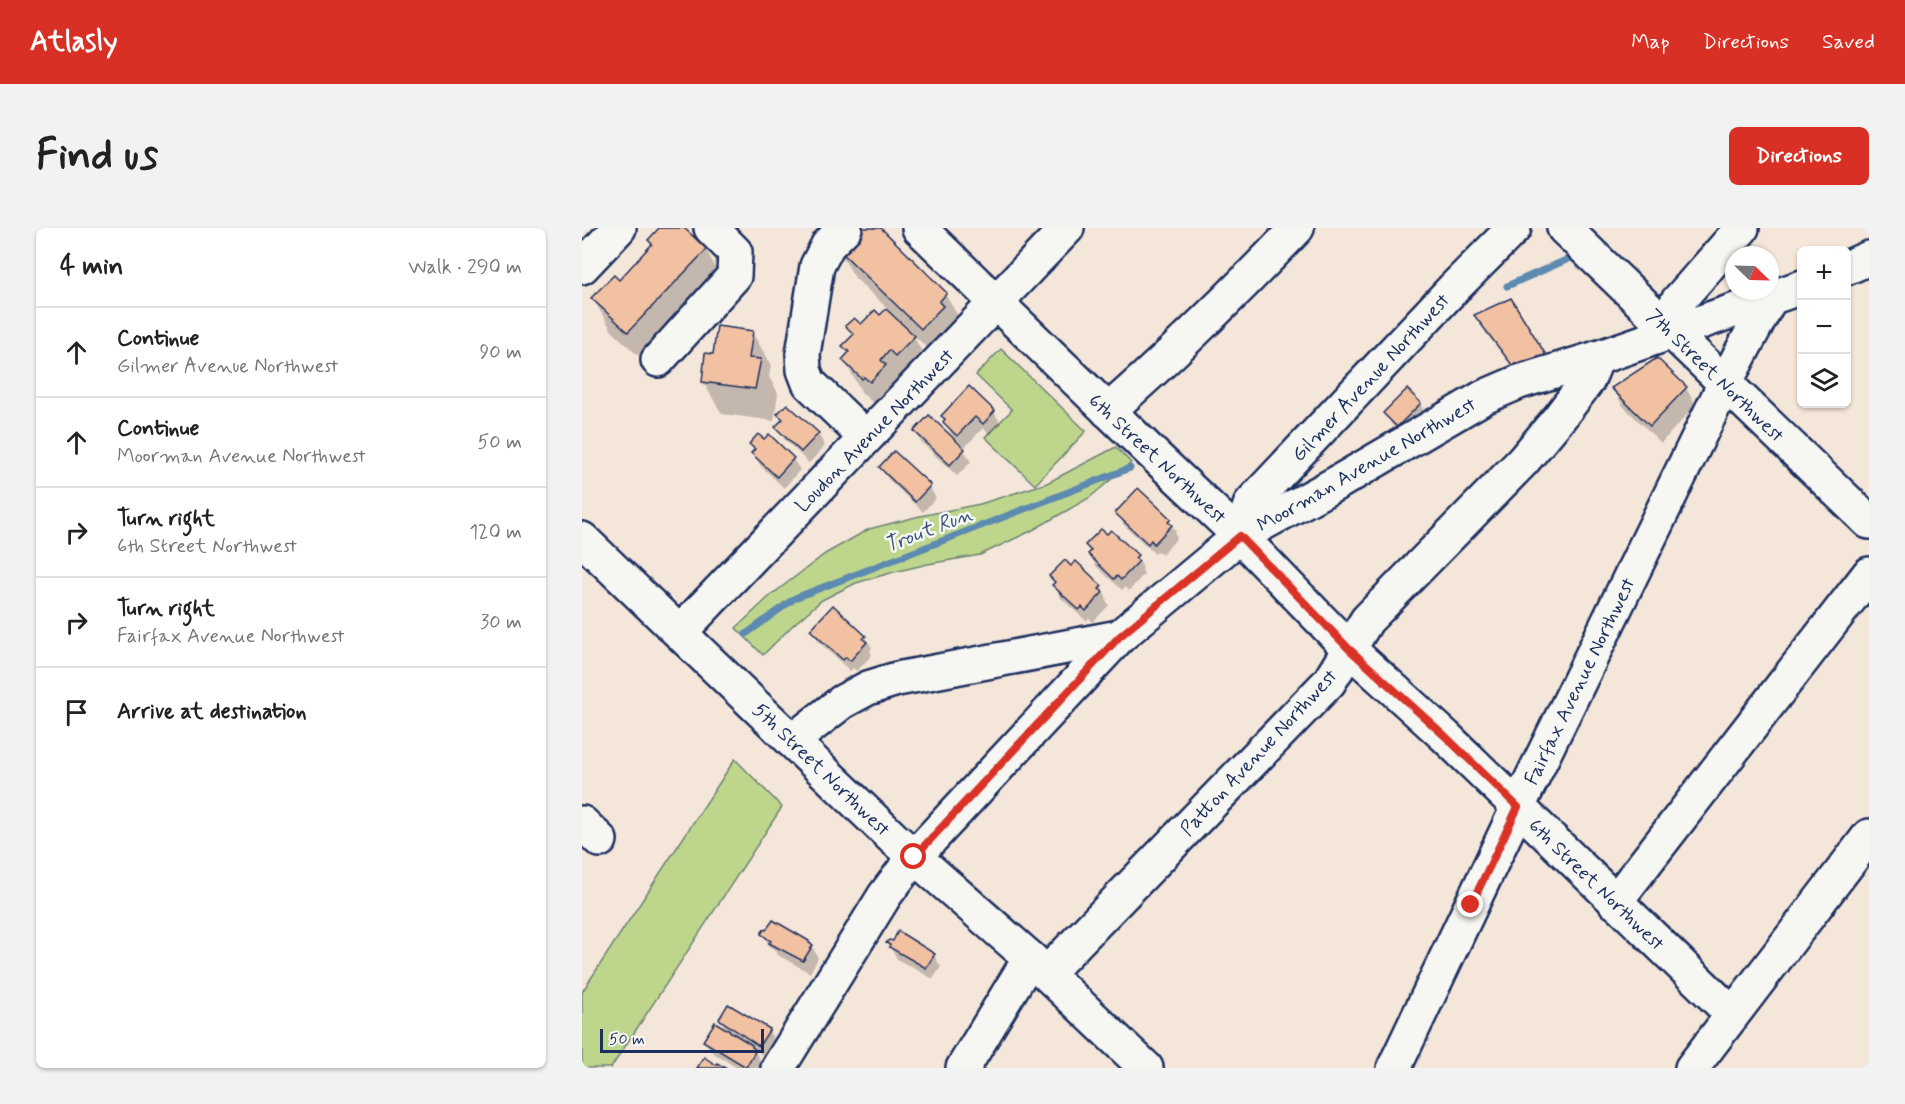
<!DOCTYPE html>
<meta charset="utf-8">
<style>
:root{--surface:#fff;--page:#f2f2f2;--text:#222;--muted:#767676;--line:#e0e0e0;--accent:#d93025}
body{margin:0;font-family:Mynerve,sans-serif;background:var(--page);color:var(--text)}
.controls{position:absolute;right:18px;top:18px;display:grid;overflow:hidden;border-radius:9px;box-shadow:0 2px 4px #0004}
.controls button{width:54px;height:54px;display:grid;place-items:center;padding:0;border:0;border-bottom:2px solid var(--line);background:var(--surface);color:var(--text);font:30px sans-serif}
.compass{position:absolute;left:1143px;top:18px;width:54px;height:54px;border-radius:50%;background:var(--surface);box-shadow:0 2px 4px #0004;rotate:113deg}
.scale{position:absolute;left:18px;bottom:15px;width:164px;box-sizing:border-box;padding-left:6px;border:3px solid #1b2f5e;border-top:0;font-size:16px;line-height:21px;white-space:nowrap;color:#1b2f5e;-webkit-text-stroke:4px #f6f6f2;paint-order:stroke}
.stop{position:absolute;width:18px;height:18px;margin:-14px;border:4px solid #d93025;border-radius:50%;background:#fff}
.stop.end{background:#d93025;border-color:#fff;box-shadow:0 2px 6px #0008}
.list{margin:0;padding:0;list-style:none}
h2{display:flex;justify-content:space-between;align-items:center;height:78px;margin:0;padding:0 24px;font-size:26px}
h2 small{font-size:20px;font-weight:400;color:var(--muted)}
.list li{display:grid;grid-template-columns:39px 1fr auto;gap:18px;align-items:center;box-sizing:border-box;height:90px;padding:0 24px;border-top:2px solid var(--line)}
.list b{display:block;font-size:22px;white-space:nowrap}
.list p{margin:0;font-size:20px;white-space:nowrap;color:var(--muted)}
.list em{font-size:20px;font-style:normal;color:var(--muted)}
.icon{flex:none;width:33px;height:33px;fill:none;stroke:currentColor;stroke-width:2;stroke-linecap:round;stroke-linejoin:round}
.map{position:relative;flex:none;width:1287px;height:840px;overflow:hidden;border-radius:9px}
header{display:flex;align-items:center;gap:36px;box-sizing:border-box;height:84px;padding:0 30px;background:var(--accent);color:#fff}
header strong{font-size:28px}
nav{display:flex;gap:33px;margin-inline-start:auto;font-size:21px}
.intro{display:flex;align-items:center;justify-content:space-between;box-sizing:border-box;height:144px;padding:0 36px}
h1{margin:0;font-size:42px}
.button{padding:15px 27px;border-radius:9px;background:var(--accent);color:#fff;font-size:21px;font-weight:700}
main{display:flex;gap:36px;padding:0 36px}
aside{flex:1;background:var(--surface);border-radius:9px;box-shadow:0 2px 4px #0004}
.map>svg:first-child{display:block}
.green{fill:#bed68c;stroke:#6c8275;stroke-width:1.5}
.shadow{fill:#0003}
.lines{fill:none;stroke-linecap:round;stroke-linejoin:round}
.stream{stroke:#5b8ab0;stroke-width:7}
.building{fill:#f2c1a2;stroke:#1b2f5e;stroke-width:1.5}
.minor-casing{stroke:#1b2f5e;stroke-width:38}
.minor{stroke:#f6f6f2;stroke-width:33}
.route{stroke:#d93025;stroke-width:8}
.labels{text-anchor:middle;stroke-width:5;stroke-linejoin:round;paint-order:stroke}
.street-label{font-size:20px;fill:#1b2f5e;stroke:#f6f6f2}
.water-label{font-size:21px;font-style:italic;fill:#365580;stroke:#f6f6f2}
</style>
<header>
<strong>Atlasly</strong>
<nav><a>Map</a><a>Directions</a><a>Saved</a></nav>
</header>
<div class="intro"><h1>Find us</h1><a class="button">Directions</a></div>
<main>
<aside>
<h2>4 min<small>Walk · 290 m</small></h2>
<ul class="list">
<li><svg class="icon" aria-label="ahead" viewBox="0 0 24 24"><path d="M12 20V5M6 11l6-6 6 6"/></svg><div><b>Continue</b><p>Gilmer Avenue Northwest</p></div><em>90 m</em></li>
<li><svg class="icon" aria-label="ahead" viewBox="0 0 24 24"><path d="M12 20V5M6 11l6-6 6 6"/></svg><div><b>Continue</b><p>Moorman Avenue Northwest</p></div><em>50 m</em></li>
<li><svg class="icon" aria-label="right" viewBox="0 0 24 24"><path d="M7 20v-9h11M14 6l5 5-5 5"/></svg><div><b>Turn right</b><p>6th Street Northwest</p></div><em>120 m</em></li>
<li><svg class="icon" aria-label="right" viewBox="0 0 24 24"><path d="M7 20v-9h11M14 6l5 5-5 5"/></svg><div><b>Turn right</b><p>Fairfax Avenue Northwest</p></div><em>30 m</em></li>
<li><svg class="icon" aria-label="arrive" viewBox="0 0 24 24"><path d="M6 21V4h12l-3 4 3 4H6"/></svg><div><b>Arrive at destination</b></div></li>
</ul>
</aside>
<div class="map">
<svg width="1287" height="840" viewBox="0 0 1287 840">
<rect width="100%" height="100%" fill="#f5e6da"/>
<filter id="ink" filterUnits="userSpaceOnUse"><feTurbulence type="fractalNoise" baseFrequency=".0167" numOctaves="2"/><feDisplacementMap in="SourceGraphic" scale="12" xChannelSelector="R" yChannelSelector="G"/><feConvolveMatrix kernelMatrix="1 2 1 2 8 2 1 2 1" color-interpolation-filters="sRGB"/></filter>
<g filter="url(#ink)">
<g class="green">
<polygon points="419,121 504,203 453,257 403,209 430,182 394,147"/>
<polygon points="534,219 549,235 507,270 449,303 398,327 346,336 312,344 274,355 240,372 211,397 181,427 154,400 188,368 243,326 287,301 338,288 398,276 465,255"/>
<polygon points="153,531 200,579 29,840 0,840 0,764"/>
</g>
<g class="shadow">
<polygon points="79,0 100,0 124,22 142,55 65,136 30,103 11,71 37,54 71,17"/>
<polygon points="297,0 363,66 382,98 359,132 330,106 350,141 299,182 280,165 262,132 267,126 262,118 271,109 265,98 279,98 298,89 306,81 273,50 254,18"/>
<polygon points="928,72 963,128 973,145 942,154 904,105 894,88"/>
<polygon points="170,104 189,137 187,149 196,165 192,193 140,186 121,154 133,128"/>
<polygon points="1031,160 1104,160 1114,177 1079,215 1041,178"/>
<polygon points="838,176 845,188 823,210 810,197 803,185"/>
<polygon points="206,178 236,206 243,218 227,235 202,211 195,199 201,193 197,187"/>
<polygon points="412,184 419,196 408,207 401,200 383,219 369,206 361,188"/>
<polygon points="333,203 382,222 389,234 375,248 340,215"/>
<polygon points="168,216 211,231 218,242 202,260 178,237"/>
<polygon points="299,240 347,258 354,270 341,284 306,251"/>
<polygon points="535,285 587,292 594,304 593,306 595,310 580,327 576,323 573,326 542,297"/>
<polygon points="525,309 555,328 561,340 560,341 562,346 547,363 543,359 540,362 514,338 508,326 509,325 505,318"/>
<polygon points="489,340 519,359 525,371 524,372 527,377 511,394 507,390 504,393 478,369 472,357 473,356 469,349"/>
<polygon points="230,402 283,409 290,420 288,422 290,427 275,443 271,440 268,443 237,414"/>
<polygon points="181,706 230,718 236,730 228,745 196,727 193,722 187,718"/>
<polygon points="306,715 352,727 359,739 351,751 315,731"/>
<polygon points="138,791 187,803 193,814 184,829 171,821 180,835 177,840 155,840 130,824 123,813 145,803"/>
</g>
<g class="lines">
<g class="stream">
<polyline points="925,58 991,29"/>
<polyline points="164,406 213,370 548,240"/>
</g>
</g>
<g class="building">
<polygon points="77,0 102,0 125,21 46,104 9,70 32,47 37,52 70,16 66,12"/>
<polygon points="269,0 299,0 365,65 357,74 361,78 339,101 252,17"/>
<polygon points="929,70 964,127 930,137 892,87"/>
<polygon points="304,81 333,108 313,128 307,122 299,132 304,137 288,154 282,149 280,151 260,132 267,124 260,118 272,106 263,98 272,90 279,96 293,82 298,87"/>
<polygon points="135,98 171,103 167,130 179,131 173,161 120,154 123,125 131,126"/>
<polygon points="1075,130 1105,159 1068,198 1029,160"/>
<polygon points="387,158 413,183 401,196 393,189 375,208 361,194 363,191 359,188"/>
<polygon points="825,161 839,175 815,199 801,185"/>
<polygon points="205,176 237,205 219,224 193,199 201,191 195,186"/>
<polygon points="347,187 383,221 368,237 332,203"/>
<polygon points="176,206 182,211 187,206 212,230 195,249 169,225 173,221 167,216"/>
<polygon points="312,223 349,257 333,274 297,239"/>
<polygon points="556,260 589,291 586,294 590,297 572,316 569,312 566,316 533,285"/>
<polygon points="519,301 525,306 529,302 556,327 553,330 557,333 539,352 535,348 532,351 506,326 509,323 503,317"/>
<polygon points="483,332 489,338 494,333 520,358 517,361 521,364 504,383 500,379 497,382 470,357 473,354 467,348"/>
<polygon points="251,377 284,408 281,411 285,414 268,433 264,429 261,432 228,402"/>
<polygon points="191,692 227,713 227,715 231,717 221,733 187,715 189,713 179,706 182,701 184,702"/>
<polygon points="316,703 353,726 344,740 307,719 308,717 304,715 307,712 311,713"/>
<polygon points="146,776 188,801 177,818 137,791"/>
<polygon points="133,794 170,817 170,819 174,822 164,839 121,813"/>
<polygon points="122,829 134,837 135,835 144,840 115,840"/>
</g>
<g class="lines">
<defs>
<g id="minor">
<polyline points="263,0 246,17 235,38 221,126 222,142 227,155 283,209"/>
<polyline points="337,0 573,228 658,308 767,421 863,508 1150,786"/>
<polyline points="982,0 1287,294"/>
<polyline points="0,39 37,0"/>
<polyline points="1264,40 1287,30"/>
<polyline points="1089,104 1095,74 1160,0"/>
<polyline points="76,132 152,48 153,24 129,0"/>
<path d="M526 183C592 125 654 64 715 0"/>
<polyline points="658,308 669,275 870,62 932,0"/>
<polyline points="0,311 311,610 448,730 564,840"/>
<polyline points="98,404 485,0"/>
<polyline points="210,513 260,474 286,460 315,451 537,409"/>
<polyline points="0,595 18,612"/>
<polyline points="1033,674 1287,346"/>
<polyline points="465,745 747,454 785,392 941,233 978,189 1006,152 1015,130"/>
<polyline points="196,840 303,667 332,629 537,409 658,308 755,255 902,169 937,154 1015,130 1220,59"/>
<polyline points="381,840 448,730"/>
<polyline points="812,840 936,579 1143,155 1189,69"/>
<polyline points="1110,840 1287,608"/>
</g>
</defs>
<use href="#minor" class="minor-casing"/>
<use href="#minor" class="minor"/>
</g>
</g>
<g class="lines" filter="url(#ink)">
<polyline class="route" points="332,629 537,409 658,308 767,421 863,508 936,579 889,677"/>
</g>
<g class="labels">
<g class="street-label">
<text transform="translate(1134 147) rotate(44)" y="7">7th Street Northwest</text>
<text transform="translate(788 149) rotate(-47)" y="7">Gilmer Avenue Northwest</text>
<text transform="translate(292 202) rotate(-46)" y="7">Loudon Avenue Northwest</text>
<text transform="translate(576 230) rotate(43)" y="7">6th Street Northwest</text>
<text transform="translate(784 236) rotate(-30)" y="7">Moorman Avenue Northwest</text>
<text transform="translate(997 453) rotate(-64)" y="7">Fairfax Avenue Northwest</text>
<text transform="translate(676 524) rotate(-47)" y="7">Patton Avenue Northwest</text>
<text transform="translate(240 541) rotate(44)" y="7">5th Street Northwest</text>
<text transform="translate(1015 656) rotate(44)" y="7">6th Street Northwest</text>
</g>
<g class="water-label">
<text transform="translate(346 301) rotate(-21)" y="7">Trout Run</text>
</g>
</g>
</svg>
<div class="controls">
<button>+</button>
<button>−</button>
<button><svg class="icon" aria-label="layers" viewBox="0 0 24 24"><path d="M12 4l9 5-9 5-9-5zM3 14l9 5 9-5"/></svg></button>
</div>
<svg class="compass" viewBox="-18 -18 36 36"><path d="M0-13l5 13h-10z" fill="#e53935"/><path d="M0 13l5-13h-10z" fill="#767676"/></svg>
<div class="scale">50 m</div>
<div class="stop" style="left:332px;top:629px"></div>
<div class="stop end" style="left:889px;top:677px"></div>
</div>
</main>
